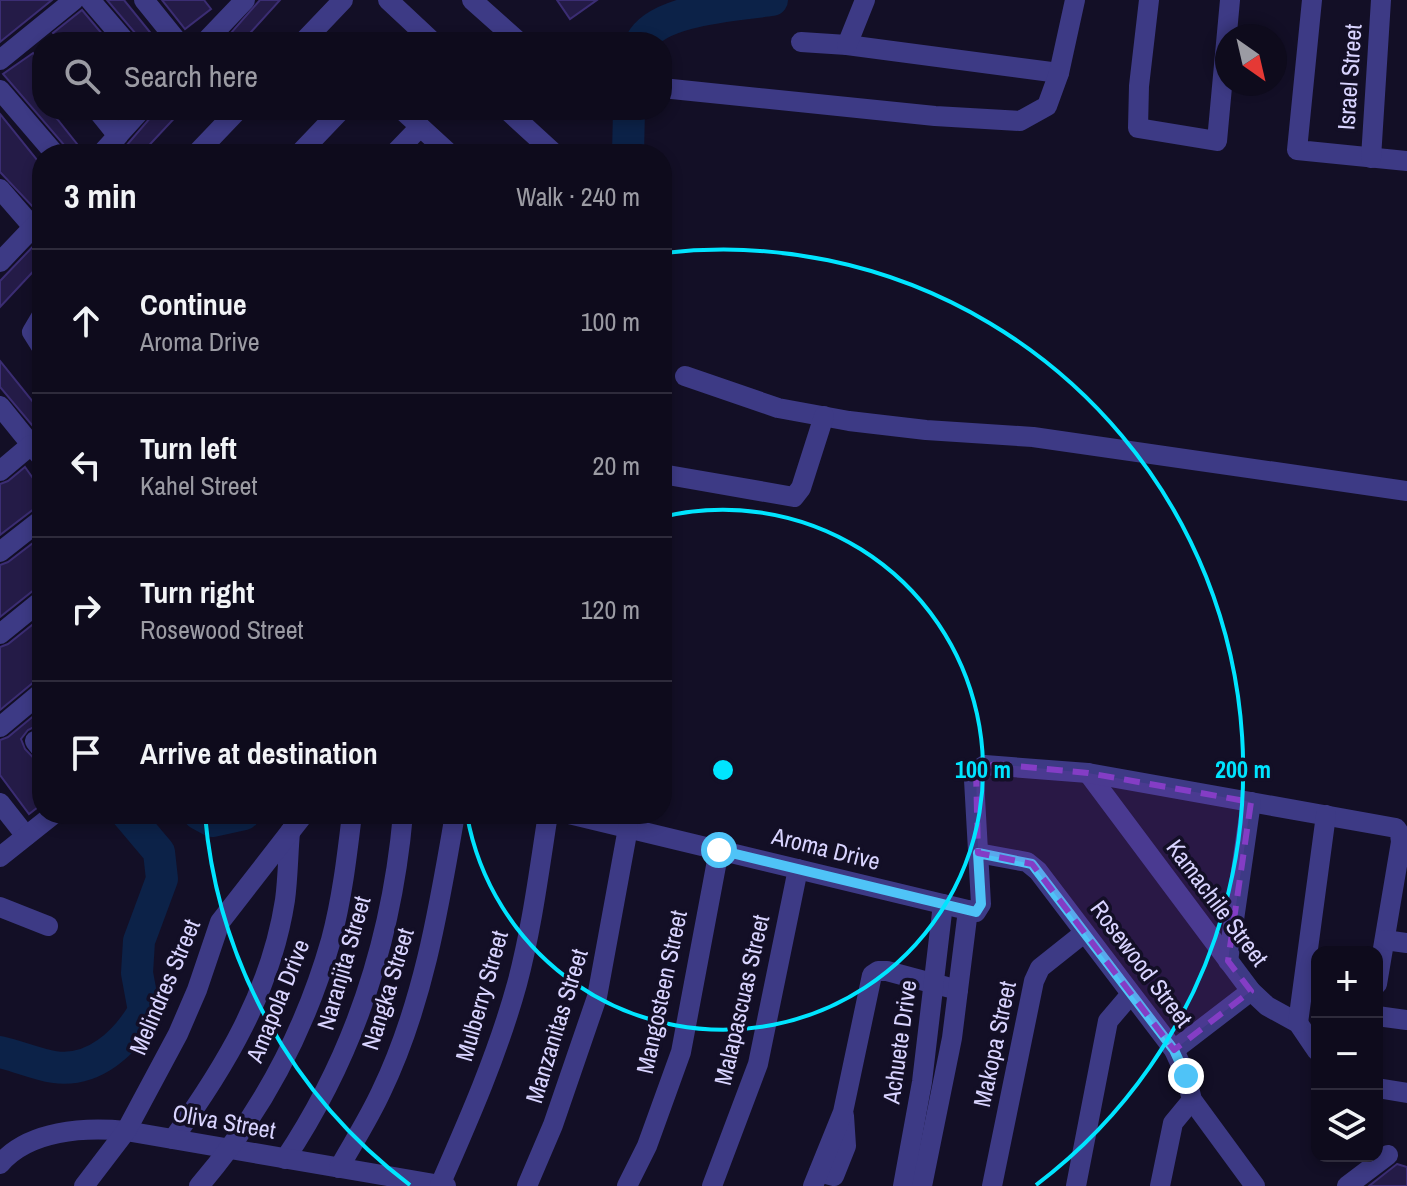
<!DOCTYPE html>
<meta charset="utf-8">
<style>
:root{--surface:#0e0b1c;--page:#171425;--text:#f1f3f6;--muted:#9b9ba3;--line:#2e2b3b}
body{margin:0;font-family:"Archivo Narrow",sans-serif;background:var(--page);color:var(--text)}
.controls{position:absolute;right:24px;bottom:24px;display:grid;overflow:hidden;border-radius:16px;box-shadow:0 4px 12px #0003}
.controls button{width:72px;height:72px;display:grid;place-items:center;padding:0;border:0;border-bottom:2px solid var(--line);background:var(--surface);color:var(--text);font:40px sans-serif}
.compass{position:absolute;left:1215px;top:24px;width:72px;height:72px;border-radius:50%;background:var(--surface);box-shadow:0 4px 12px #0003;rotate:146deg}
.stop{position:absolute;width:24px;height:24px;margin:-18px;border:6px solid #4fc3f7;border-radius:50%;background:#fff}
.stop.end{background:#4fc3f7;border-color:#fff;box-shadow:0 2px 8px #0008}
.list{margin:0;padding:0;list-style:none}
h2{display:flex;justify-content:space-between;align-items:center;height:104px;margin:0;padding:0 32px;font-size:34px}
h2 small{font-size:26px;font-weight:400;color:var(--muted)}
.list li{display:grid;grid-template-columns:52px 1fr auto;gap:24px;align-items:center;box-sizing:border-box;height:144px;padding:0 32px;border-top:2px solid var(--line)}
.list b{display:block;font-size:30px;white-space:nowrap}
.list p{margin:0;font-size:26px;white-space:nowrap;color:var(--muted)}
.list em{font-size:26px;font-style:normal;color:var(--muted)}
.icon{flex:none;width:44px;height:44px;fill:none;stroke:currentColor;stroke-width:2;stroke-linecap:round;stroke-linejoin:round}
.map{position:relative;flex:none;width:1407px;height:1186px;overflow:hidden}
.search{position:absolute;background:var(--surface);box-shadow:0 4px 12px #0003;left:32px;top:32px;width:640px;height:88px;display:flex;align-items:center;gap:20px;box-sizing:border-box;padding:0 28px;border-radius:32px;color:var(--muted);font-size:30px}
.panel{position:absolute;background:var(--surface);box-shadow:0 4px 12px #0003;left:32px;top:144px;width:640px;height:680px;border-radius:32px}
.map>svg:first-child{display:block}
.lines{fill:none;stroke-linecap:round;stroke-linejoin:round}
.river{stroke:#0c2248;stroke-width:32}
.building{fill:#241b47;stroke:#3b2d73;stroke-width:2}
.street{stroke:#3d3a85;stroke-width:20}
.route{stroke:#4fc3f7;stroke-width:10}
.marked{fill:#843dc5;fill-opacity:0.2;stroke:#843dc5;stroke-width:6;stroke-dasharray:16 10;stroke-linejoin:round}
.ring{fill:none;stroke:#00e5ff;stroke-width:4}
.labels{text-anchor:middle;stroke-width:7;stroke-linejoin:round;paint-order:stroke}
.street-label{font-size:24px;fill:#d9d4ff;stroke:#130f26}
.centre{fill:#00e5ff;stroke:#130f26;stroke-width:4}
.ring-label{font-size:24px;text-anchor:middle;font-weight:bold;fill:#00e5ff;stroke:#130f26;stroke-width:7;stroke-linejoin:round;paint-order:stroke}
</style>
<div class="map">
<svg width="1407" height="1186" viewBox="0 0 1407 1186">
<rect width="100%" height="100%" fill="#130f26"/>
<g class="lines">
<g class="river">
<path d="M641 42C657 9 738 5 772 0"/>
<polyline points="628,154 629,110"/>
<polyline points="199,814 212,821 244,814"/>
<path d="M0 1052C18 1056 36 1064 54 1067 94 1073 126 1042 144 1011L137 973 139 941 162 879 159 852 127 814"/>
</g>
</g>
<g class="building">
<polygon points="0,0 52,0 0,42"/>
<polygon points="107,0 124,0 158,42 139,42 136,34"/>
<polygon points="162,0 204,0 211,9 185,29"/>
<polygon points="260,0 280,0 242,42 223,42"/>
<polygon points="557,0 597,0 570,19"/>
<polygon points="82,10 109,42 60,42 53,33"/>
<polygon points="33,53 42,65 42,82 34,90 42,100 42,110 50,110 85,154 68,154 65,146 3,74"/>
<polygon points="157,110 182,110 141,154 119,154"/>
<polygon points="0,114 42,166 42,198 32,206 0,172"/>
<polygon points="42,237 42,262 0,307 0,281"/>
<polygon points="0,361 42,413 42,437 0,387"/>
<polygon points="25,467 42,491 42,506 34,509 0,535 0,484 8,481"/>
<polygon points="42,536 42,587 34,590 0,617 0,565 8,562"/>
<polygon points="42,617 42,679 34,682 0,710 0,647 8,644"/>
<polygon points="42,709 42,723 28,730 21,739 25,749 42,767 42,804 29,814 0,775 0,740 8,737"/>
<polygon points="1397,1164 1407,1167 1407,1186 1369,1186"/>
</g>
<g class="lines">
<g class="street">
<polyline points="90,0 126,42"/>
<polyline points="144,0 178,42"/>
<polyline points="388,0 433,42"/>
<polyline points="472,0 519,42"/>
<polyline points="1149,0 1139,86 1138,128 1217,141 1230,0"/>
<polyline points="1312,0 1297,150 1407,161"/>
<polyline points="205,42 245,0"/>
<polyline points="303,42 343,0"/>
<polyline points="801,42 847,45 1059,73"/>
<polyline points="847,45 865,0"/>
<polyline points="0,60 74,0"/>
<polyline points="662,88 935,116 1020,121 1047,106 1059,73 1075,0"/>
<polyline points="0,90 55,154"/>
<polyline points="97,110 118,136"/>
<polyline points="402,110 450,154"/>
<polyline points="507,110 555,154"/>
<polyline points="101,154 141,110"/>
<polyline points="196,154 238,110"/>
<polyline points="299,154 341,110"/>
<polyline points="394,154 420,127"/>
<polyline points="1371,158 1381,0"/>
<polyline points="0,189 33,227"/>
<polyline points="0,262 42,218"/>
<polyline points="42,315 32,332 42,348"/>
<polyline points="685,376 778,408 849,421 926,430 1033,437 1407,491"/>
<polyline points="0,406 42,458"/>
<polyline points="0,471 31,445"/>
<polyline points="662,474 794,497 801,488 824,416"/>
<polyline points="0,552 42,519"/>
<polyline points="0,634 42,600"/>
<polyline points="0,727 42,692"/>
<polyline points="35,741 42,750"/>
<polyline points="1088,773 1251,991 1267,1006 1298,1023 1317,1051"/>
<polyline points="0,803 26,836"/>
<polyline points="569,814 976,912 981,904 974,780 976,771 985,765 1088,773 1396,828 1400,834 1401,842 1377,984"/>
<polyline points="978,853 1027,862 1038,871 1174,1050 1186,1076 1192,1100 1255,1186"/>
<polyline points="0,857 54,814"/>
<polyline points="0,907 48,926"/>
<polyline points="1385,940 1407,943"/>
<polyline points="1228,961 1251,802"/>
<polyline points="1377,1016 1407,1020"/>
<polyline points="1298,1023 1326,815"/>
<polyline points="1174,1050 1251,991"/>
<polyline points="1377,1088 1407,1093"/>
<path d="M173 1139C225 1067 271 991 285 900 288 878 288 855 290 832"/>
<path d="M285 1159C355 1054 392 939 403 814"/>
<path d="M0 1164C29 1130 84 1127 126 1131L446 1186"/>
<path d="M339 1168C353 1143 369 1118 381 1092 423 1005 439 908 455 814"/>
<polyline points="819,1172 834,1176 846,1146 844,1116"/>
<path d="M440 1185C469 1119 498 1053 517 984 532 928 539 871 548 814"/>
<polyline points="84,1186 126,1131 178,1034 197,990 220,922 304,814"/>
<path d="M199 1186C260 1115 305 1031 331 940 342 899 347 856 352 814"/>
<polyline points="527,1186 553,1125 597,997 628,828"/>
<polyline points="627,1186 647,1146 681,1052 719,850"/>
<polyline points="712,1186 758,1064 798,869"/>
<polyline points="813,1186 843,1112 872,975 878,971 887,971 958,990"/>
<polyline points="903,1186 922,1082 943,904"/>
<polyline points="922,1186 952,1038 968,910"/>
<polyline points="992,1186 1034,981 1040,968 1084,933"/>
<polyline points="1076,1186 1108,1021 1131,994"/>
<polyline points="1160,1186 1173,1123 1192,1100"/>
<polyline points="1347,1186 1388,1155"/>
</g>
</g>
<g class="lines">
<polyline class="route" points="719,850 976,912 981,904 978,853 1032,864 1174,1050 1186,1076"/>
</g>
<path class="marked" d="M995 764 1088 773 1251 802 1228 961 1251 991 1174 1050 1032 864 978 853 976 771Z"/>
<g class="ring">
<path d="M662 517A260 260 0 1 1 467 815"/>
<path d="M410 1185A520 520 0 0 1 205 815M664 253A520 520 0 0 1 1036 1185"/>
</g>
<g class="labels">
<g class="street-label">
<text transform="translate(1350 77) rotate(-86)" y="8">Israel Street</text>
<text transform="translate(826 849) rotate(14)" y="8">Aroma Drive</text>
<text transform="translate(1217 903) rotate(53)" y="8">Kamachile Street</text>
<text transform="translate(344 963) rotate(-74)" y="8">Naranjita Street</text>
<text transform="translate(1141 964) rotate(53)" y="8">Rosewood Street</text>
<text transform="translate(165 987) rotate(-67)" y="8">Melindres Street</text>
<text transform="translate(388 989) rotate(-73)" y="8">Nangka Street</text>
<text transform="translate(662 992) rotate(-78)" y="8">Mangosteen Street</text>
<text transform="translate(482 996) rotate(-74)" y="8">Mulberry Street</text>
<text transform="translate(742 1000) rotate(-77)" y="8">Malapascuas Street</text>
<text transform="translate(278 1001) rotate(-68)" y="8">Amapola Drive</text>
<text transform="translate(557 1026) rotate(-73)" y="8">Manzanitas Street</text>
<text transform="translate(900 1042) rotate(-82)" y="8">Achuete Drive</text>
<text transform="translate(995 1044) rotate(-78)" y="8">Makopa Street</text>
<text transform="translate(224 1122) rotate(10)" y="8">Oliva Street</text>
</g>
</g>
<circle cx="723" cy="770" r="12" class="centre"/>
<g class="ring-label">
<text x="983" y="778">100 m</text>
<text x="1243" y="778">200 m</text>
</g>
</svg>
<div class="controls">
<button>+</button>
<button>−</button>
<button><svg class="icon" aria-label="layers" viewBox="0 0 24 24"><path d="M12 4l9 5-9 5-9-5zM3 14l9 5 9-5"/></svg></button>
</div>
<svg class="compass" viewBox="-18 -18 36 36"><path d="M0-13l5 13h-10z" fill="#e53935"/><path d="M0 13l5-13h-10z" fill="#9b9ba3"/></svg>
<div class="stop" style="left:719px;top:850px"></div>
<div class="stop end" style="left:1186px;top:1076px"></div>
<div class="search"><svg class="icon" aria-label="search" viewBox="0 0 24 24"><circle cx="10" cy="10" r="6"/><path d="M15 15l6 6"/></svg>Search here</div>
<section class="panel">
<h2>3 min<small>Walk · 240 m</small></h2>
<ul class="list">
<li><svg class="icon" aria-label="ahead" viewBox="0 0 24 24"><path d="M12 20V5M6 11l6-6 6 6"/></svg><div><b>Continue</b><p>Aroma Drive</p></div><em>100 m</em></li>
<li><svg class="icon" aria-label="left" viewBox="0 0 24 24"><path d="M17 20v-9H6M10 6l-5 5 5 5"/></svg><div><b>Turn left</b><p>Kahel Street</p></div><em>20 m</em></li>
<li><svg class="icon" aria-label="right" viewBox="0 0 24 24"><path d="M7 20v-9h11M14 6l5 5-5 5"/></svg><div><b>Turn right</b><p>Rosewood Street</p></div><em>120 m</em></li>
<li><svg class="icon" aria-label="arrive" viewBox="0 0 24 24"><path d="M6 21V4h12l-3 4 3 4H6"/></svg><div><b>Arrive at destination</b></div></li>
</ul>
</section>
</div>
